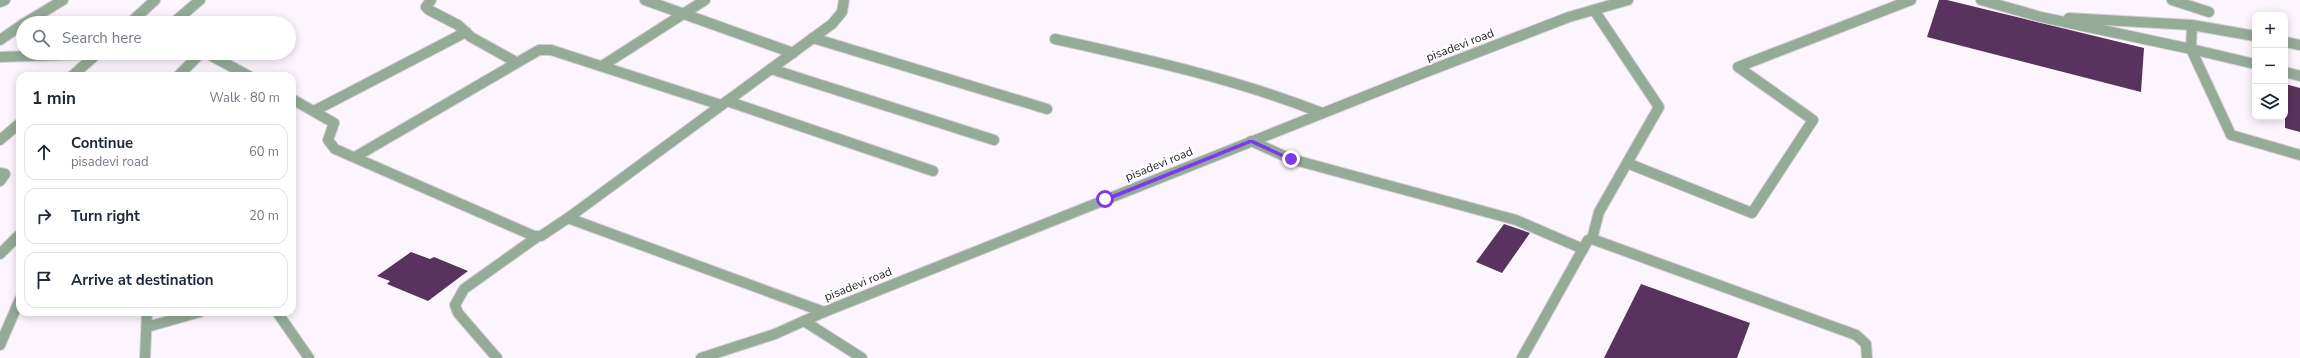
<!DOCTYPE html>
<meta charset="utf-8">
<style>
:root{--surface:#fff;--page:#f6f6f7;--text:#1f2937;--muted:#747a83;--line:#e0e1e3}
body{margin:0;font-family:"Nunito Sans",sans-serif;background:var(--page);color:var(--text)}
.controls{position:absolute;right:12px;top:12px;display:grid;overflow:hidden;border-radius:8px;box-shadow:0 2px 10px #0003}
.controls button{width:36px;height:36px;display:grid;place-items:center;padding:0;border:0;border-bottom:1px solid var(--line);background:var(--surface);color:var(--text);font:20px sans-serif}
.stop{position:absolute;width:12px;height:12px;margin:-9px;border:3px solid #7c3aed;border-radius:50%;background:#fff}
.stop.end{background:#7c3aed;border-color:#fff;box-shadow:0 1px 4px #0008}
.list{margin:0;padding:0;list-style:none}
h2{display:flex;justify-content:space-between;align-items:center;height:52px;margin:0;padding:0 16px;font-size:17px}
h2 small{font-size:13px;font-weight:400;color:var(--muted)}
.list li{display:grid;grid-template-columns:26px 1fr auto;gap:12px;align-items:center;box-sizing:border-box;height:56px;margin:0 8px 8px;padding:0 8px;border:1px solid var(--line);border-radius:12px}
.list b{display:block;font-size:15px;white-space:nowrap}
.list p{margin:0;font-size:13px;white-space:nowrap;color:var(--muted)}
.list em{font-size:13px;font-style:normal;color:var(--muted)}
.icon{flex:none;width:22px;height:22px;fill:none;stroke:currentColor;stroke-width:2;stroke-linecap:round;stroke-linejoin:round}
.map{position:relative;flex:none;width:2300px;height:358px;overflow:hidden}
.search{position:absolute;background:var(--surface);box-shadow:0 2px 10px #0003;left:16px;top:16px;width:280px;height:44px;display:flex;align-items:center;gap:10px;box-sizing:border-box;padding:0 14px;border-radius:22px;color:var(--muted);font-size:15px}
.panel{position:absolute;background:var(--surface);box-shadow:0 2px 10px #0003;left:16px;top:72px;width:280px;height:244px;border-radius:12px}
.map>svg:first-child{display:block}
.building{fill:#58335d}
.lines{fill:none;stroke-linecap:round;stroke-linejoin:round}
.minor-casing{stroke:#d7cfd8;stroke-width:12}
.minor{stroke:#94ab98;stroke-width:10}
.route{fill:#7c3aed}
.labels{text-anchor:middle;stroke-width:4;stroke-linejoin:round;paint-order:stroke}
.street-label{font-size:12px;fill:#29242a;stroke:#fff}
</style>
<div class="map">
<svg width="2300" height="358" viewBox="0 0 2300 358">
<rect width="100%" height="100%" fill="#fdf5fe"/>
<g class="building">
<polygon points="1939,0 1947,0 2144,48 2141,92 1927,37"/>
<polygon points="2285,84 2300,88 2300,132 2285,128"/>
<polygon points="1504,224 1530,233 1502,273 1476,262"/>
<polygon points="411,252 430,259 434,257 468,271 428,301 387,284 390,281 377,276"/>
<polygon points="1641,284 1750,323 1737,358 1604,358"/>
</g>
<g class="lines">
<defs>
<g id="minor">
<polyline points="431,0 426,7 429,10 458,25 471,37 516,62"/>
<polyline points="645,0 793,53"/>
<polyline points="1981,0 2041,17 2191,49 2231,135 2300,155"/>
<polyline points="2172,0 2209,12"/>
<polyline points="0,2 5,0"/>
<polyline points="2069,18 2192,25 2255,36"/>
<polyline points="25,23 63,0"/>
<polyline points="130,23 155,0"/>
<polyline points="173,23 200,0"/>
<polyline points="2192,25 2191,49 2255,64"/>
<polyline points="813,38 1047,109"/>
<path d="M1055 39C1145 59 1236 79 1322 113"/>
<polyline points="0,40 23,24"/>
<polyline points="2285,42 2300,45"/>
<polyline points="206,53 249,76"/>
<polyline points="0,57 97,54"/>
<polyline points="602,66 705,0"/>
<polyline points="771,69 994,140"/>
<polyline points="2285,72 2300,76"/>
<polyline points="72,76 98,53"/>
<polyline points="178,76 201,53"/>
<polyline points="292,99 334,123 328,140 335,149 534,236 541,236 568,218 824,312"/>
<polyline points="727,101 933,171"/>
<polyline points="314,111 466,32"/>
<polyline points="0,140 20,123"/>
<polyline points="1251,141 1291,159 1516,220 1583,249"/>
<polyline points="355,157 539,50 551,50 721,105"/>
<polyline points="1627,163 1752,213 1813,120 1738,67 1911,0"/>
<polyline points="0,173 5,174 0,181"/>
<polyline points="568,218 832,24 842,12 844,0"/>
<polyline points="1592,239 1599,212 1659,107 1594,10"/>
<polyline points="0,254 20,234"/>
<polyline points="277,312 309,358"/>
<polyline points="804,321 862,358"/>
<polyline points="147,327 200,312"/>
<polyline points="0,345 20,299"/>
<polyline points="145,358 147,312"/>
<polyline points="497,358 458,313 455,305 464,289 537,237"/>
<polyline points="701,358 775,334 824,312 1426,72 1569,17 1628,0"/>
<polyline points="1522,358 1588,240 1592,239 1856,335 1866,344 1867,358"/>
</g>
</defs>
<use href="#minor" class="minor-casing"/>
<use href="#minor" class="minor"/>
</g>
<polygon class="route" points="1249,140 1253,140 1294,159 1288,160 1251,143 1107,201 1102,199"/>
<g class="labels">
<g class="street-label">
<text transform="translate(1460 45) rotate(-21)" y="4">pisadevi road</text>
<text transform="translate(1159 164) rotate(-22)" y="4">pisadevi road</text>
<text transform="translate(858 284) rotate(-22)" y="4">pisadevi road</text>
</g>
</g>
</svg>
<div class="controls">
<button>+</button>
<button>−</button>
<button><svg class="icon" aria-label="layers" viewBox="0 0 24 24"><path d="M12 4l9 5-9 5-9-5zM3 14l9 5 9-5"/></svg></button>
</div>
<div class="stop" style="left:1105px;top:199px"></div>
<div class="stop end" style="left:1291px;top:159px"></div>
<div class="search"><svg class="icon" aria-label="search" viewBox="0 0 24 24"><circle cx="10" cy="10" r="6"/><path d="M15 15l6 6"/></svg>Search here</div>
<section class="panel">
<h2>1 min<small>Walk · 80 m</small></h2>
<ul class="list">
<li><svg class="icon" aria-label="ahead" viewBox="0 0 24 24"><path d="M12 20V5M6 11l6-6 6 6"/></svg><div><b>Continue</b><p>pisadevi road</p></div><em>60 m</em></li>
<li><svg class="icon" aria-label="right" viewBox="0 0 24 24"><path d="M7 20v-9h11M14 6l5 5-5 5"/></svg><div><b>Turn right</b></div><em>20 m</em></li>
<li><svg class="icon" aria-label="arrive" viewBox="0 0 24 24"><path d="M6 21V4h12l-3 4 3 4H6"/></svg><div><b>Arrive at destination</b></div></li>
</ul>
</section>
</div>
